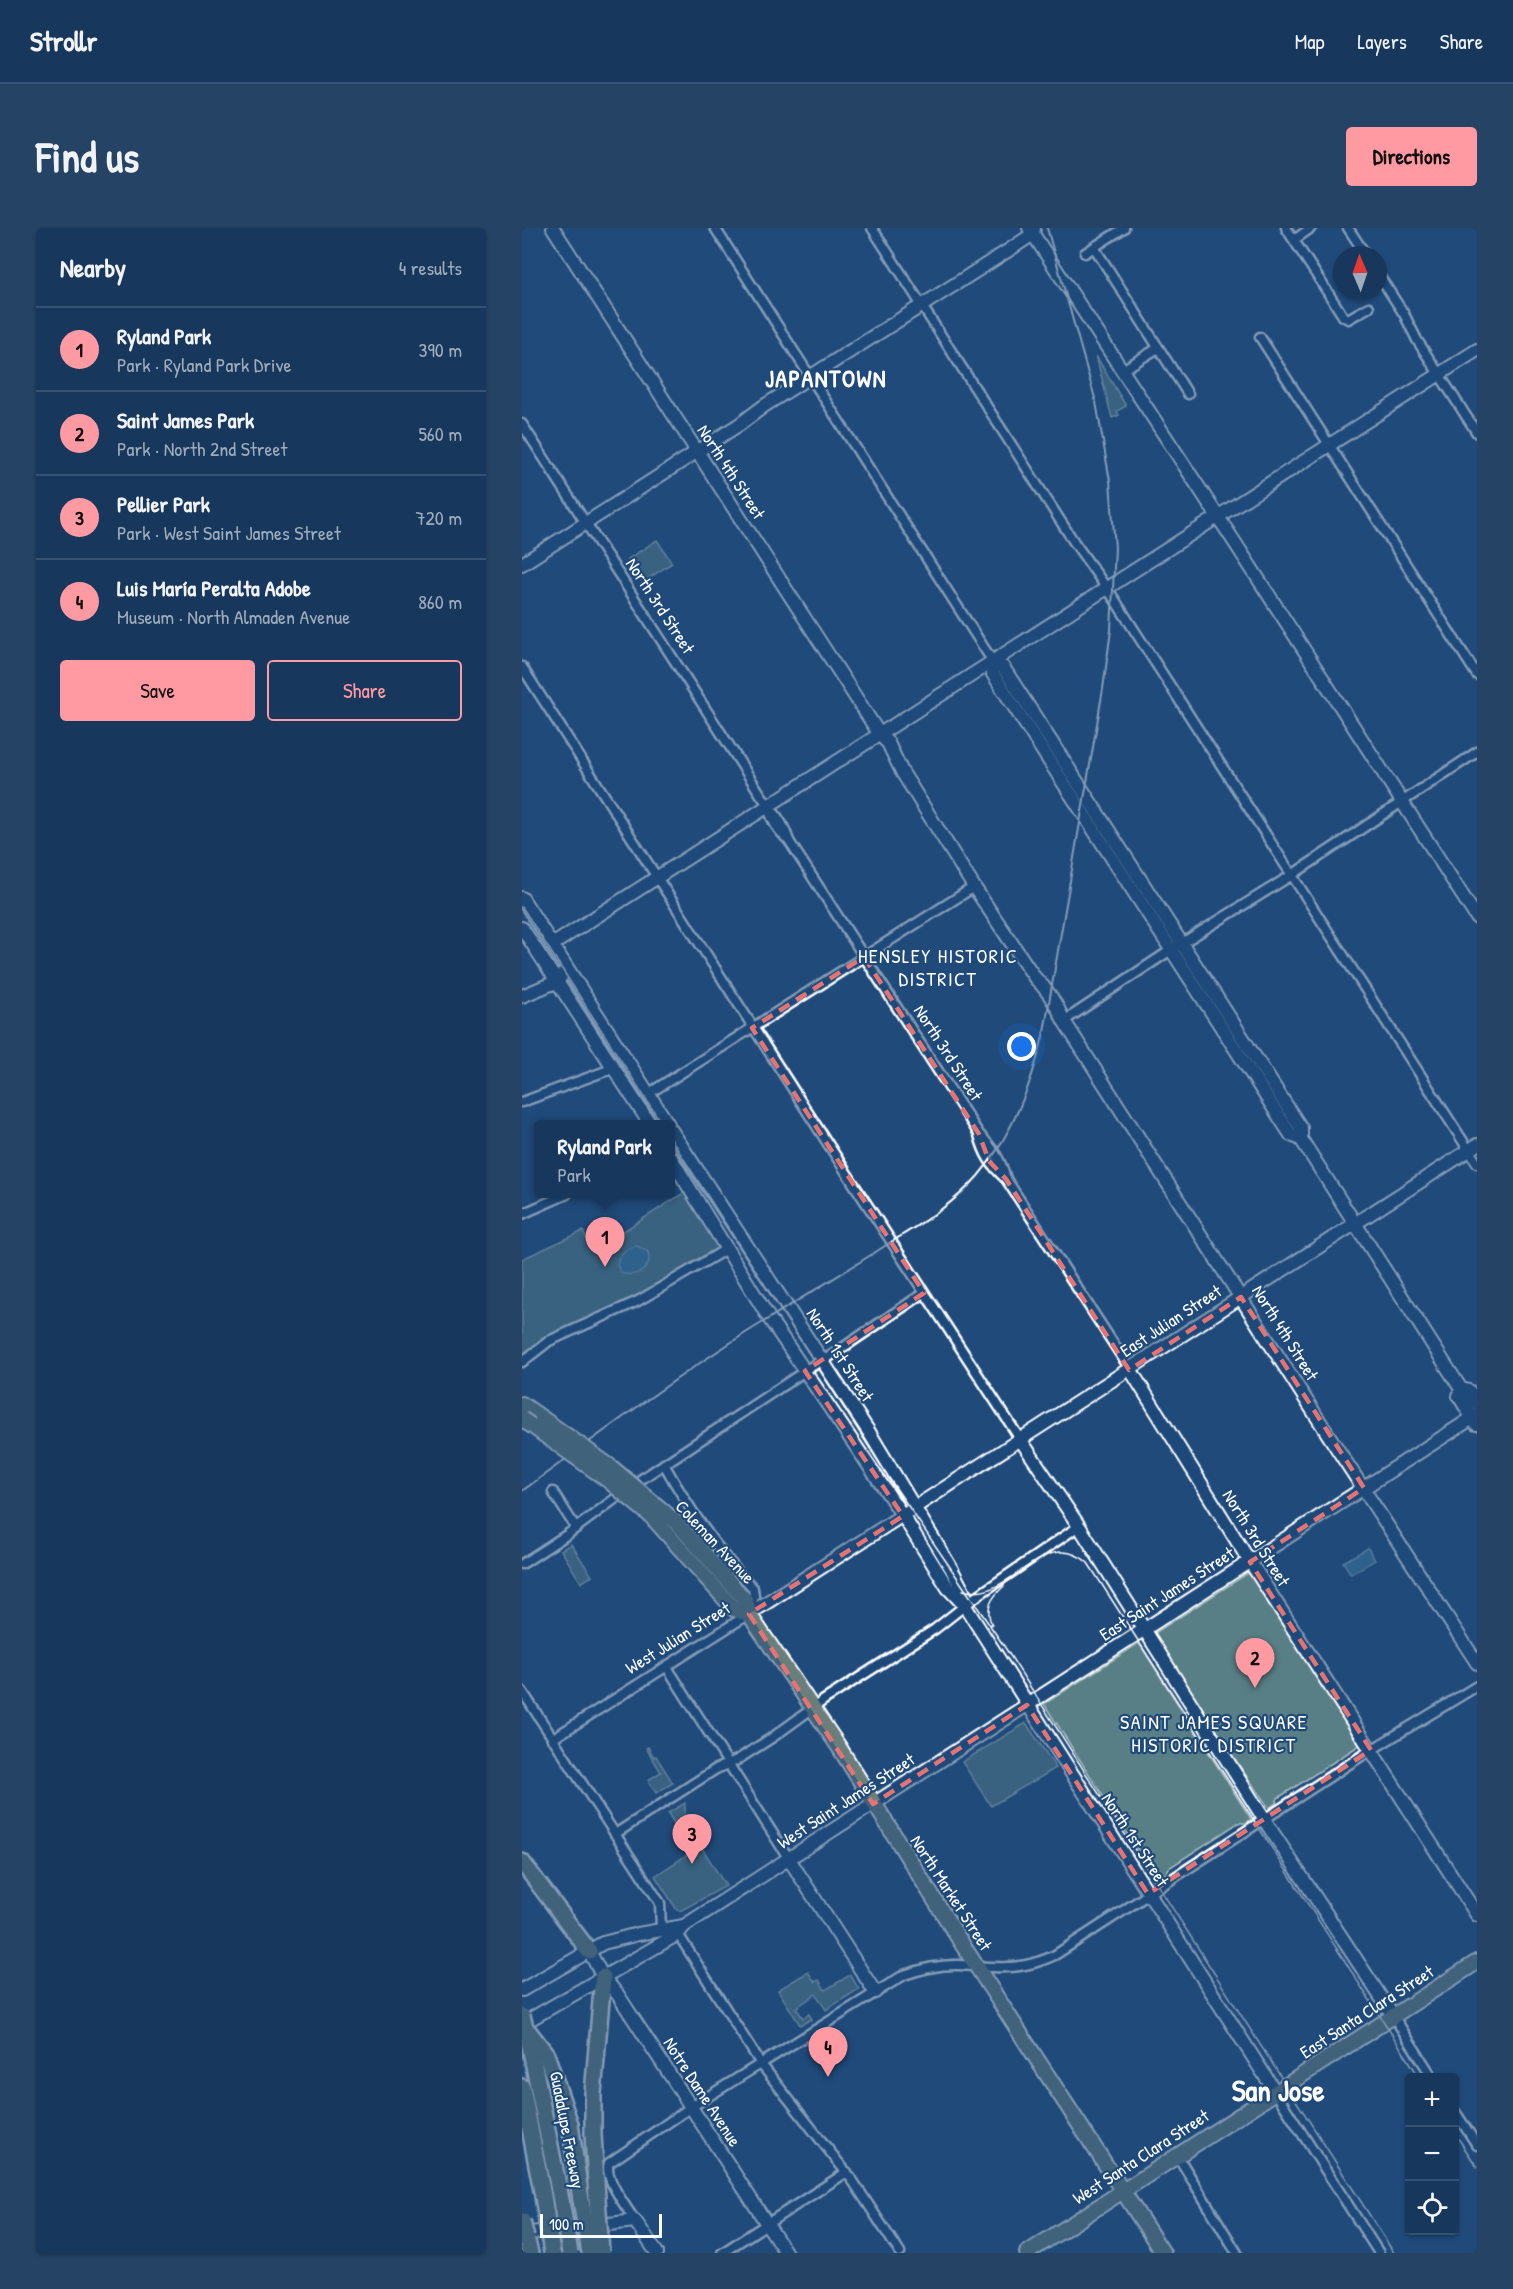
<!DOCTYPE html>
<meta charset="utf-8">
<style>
:root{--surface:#17385c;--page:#244365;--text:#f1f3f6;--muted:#9eacbb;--line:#365272;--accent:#ff9aa2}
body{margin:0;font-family:"Patrick Hand",sans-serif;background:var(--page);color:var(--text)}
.controls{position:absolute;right:18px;bottom:18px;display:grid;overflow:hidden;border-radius:6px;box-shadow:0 2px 4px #0004}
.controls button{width:54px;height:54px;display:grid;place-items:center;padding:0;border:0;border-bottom:2px solid var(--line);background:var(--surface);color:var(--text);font:30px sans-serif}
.compass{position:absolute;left:811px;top:18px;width:54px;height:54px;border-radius:50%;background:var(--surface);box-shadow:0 2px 4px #0004;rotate:358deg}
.scale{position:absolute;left:18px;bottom:15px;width:122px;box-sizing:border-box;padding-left:6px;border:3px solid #fff;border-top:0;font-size:16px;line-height:21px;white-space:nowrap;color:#fff;-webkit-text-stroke:4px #1f4a7a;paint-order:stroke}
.you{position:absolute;left:500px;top:819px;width:21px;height:21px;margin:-15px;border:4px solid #fff;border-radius:50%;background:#1a73e8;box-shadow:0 0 0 9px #1a73e833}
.badge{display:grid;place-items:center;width:39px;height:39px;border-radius:50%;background:var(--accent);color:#111;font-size:20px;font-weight:700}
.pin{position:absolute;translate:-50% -50px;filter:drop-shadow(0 2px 3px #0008)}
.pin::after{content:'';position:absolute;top:32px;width:21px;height:18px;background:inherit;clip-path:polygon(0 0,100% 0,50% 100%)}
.popup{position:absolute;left:12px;top:892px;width:141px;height:78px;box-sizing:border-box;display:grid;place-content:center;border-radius:6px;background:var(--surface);filter:drop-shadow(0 2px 4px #0005);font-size:20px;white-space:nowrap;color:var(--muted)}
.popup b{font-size:22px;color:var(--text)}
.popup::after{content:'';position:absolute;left:50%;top:100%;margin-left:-12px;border:12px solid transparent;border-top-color:var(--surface)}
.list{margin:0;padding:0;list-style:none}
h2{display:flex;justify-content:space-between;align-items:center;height:78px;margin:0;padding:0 24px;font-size:26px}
h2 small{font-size:20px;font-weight:400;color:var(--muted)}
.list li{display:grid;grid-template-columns:39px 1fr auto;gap:18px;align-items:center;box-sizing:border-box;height:84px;padding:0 24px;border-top:2px solid var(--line)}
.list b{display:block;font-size:22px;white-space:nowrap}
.list p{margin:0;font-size:20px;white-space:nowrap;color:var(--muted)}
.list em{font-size:20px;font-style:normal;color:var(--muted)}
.actions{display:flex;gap:12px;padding:18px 24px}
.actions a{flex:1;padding:14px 0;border:2px solid var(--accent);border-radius:6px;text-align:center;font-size:21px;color:var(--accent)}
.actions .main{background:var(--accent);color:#111}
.icon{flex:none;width:33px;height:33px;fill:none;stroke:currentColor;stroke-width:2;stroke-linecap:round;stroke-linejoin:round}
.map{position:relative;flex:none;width:955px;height:2025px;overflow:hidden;border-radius:6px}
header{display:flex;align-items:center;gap:36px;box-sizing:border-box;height:84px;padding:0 30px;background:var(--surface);border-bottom:2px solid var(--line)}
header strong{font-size:28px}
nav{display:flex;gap:33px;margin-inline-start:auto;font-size:21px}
.intro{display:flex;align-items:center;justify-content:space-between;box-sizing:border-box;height:144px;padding:0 36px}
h1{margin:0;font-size:42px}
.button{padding:15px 27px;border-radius:6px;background:var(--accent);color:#111;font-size:21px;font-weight:700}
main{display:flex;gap:36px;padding:0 36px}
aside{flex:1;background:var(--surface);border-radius:6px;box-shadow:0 2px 4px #0004}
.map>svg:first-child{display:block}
.green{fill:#587f86;stroke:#acbfc2;stroke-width:1.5}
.water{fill:#437b9f;stroke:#8eb0c5;stroke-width:1.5}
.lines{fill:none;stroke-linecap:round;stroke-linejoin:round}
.street-casing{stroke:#fff;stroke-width:13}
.secondary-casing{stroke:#fff;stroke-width:16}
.primary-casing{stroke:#fff;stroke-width:18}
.highway-casing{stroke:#fff;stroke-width:20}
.street{stroke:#1f4a7a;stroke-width:8}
.secondary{stroke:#1f4a7a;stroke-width:12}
.primary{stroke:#6b7f7c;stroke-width:14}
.highway{stroke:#6b7f7c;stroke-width:15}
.tram{stroke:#fff;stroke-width:1.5}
.rail{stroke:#fff;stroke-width:2}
.street-bridge-casing{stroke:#fff;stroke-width:13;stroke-linecap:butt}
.primary-bridge-casing{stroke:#fff;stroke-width:18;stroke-linecap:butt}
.highway-bridge-casing{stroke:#fff;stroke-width:20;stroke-linecap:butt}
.street-bridge{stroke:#1f4a7a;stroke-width:8}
.primary-bridge{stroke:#6b7f7c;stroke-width:14}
.highway-bridge{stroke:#6b7f7c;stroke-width:15}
.marked{fill:none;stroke:#e47373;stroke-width:4.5;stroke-dasharray:12 8;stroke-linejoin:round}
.labels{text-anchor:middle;stroke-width:4.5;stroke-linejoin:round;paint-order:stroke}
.street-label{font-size:18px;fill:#fff;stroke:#1f4a7a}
.neighbourhood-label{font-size:20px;letter-spacing:1.5px;fill:#fff;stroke:#1f4a7a}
.district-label{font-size:24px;font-weight:bold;letter-spacing:1.5px;fill:#fff;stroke:#1f4a7a}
.town-label{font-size:30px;font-weight:bold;fill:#fff;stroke:#1f4a7a}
</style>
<header>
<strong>Strollr</strong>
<nav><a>Map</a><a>Layers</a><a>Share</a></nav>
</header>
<div class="intro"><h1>Find us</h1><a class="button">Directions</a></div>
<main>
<aside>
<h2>Nearby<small>4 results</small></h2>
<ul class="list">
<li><span class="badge">1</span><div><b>Ryland Park</b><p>Park · Ryland Park Drive</p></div><em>390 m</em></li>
<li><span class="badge">2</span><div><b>Saint James Park</b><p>Park · North 2nd Street</p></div><em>560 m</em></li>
<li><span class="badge">3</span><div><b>Pellier Park</b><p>Park · West Saint James Street</p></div><em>720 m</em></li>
<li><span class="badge">4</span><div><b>Luis María Peralta Adobe</b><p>Museum · North Almaden Avenue</p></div><em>860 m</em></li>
</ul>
<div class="actions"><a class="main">Save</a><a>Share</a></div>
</aside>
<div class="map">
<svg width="955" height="2025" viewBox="0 0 955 2025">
<rect width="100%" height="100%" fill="#1f4a7a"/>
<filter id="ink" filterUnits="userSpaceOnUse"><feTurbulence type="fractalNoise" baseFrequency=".0167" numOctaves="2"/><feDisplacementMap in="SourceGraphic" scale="12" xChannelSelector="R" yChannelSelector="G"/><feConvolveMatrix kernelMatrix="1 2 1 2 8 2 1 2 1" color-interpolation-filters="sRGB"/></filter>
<g filter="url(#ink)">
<g class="green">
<polygon points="574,128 604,178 595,183 597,187 590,190"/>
<polygon points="135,312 150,335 121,354 106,331"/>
<polygon points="171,959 205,1017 136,1059 20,1110 0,1129 0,1031 61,1003 68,1020 105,1001"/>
<polygon points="49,1316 70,1348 59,1355 39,1322"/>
<polygon points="726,1345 730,1347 838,1517 756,1570 754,1575 747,1580 705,1520 698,1513 631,1406"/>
<polygon points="617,1415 729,1591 724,1595 716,1595 647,1640 643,1647 635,1652 522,1476"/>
<polygon points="504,1495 534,1540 469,1578 440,1534"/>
<polygon points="126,1519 132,1529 134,1528 151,1555 134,1565 126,1552 139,1544 124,1520"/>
<polygon points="163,1575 163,1593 204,1658 158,1683 155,1682 133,1648 169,1624 146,1585"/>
<polygon points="286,1744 293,1754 297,1752 303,1762 328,1747 337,1761 304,1782 294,1766 274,1780 281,1790 287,1786 290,1791 278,1797 256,1762"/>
</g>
<g class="water">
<path d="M115 1018 126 1024C131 1041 114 1050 99 1045L95 1037C97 1025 104 1020 115 1018Z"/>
<polygon points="846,1320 853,1332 829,1346 821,1334"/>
</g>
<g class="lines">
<defs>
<g id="street">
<polyline points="193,0 471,434"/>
<polyline points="350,0 552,314 591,369 955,935"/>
<polyline points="764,0 821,88 826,91 847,79"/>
<polyline points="826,0 844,27"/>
<polyline points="772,12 789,0"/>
<polyline points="572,19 666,166"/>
<polyline points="563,25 602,0"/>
<polyline points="856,46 882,86 895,112 955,205"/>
<polyline points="738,109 955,447"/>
<polyline points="599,143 636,120"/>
<path d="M0 196 239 567C252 586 259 589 267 613"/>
<polyline points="0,439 335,961 498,1211"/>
<path d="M246 579C250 594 256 602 267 613L457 906C471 920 479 932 484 951"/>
<polyline points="542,793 649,722 770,647 955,524"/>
<polyline points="126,866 452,659"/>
<polyline points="0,874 92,840"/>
<path d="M457 907C462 926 469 938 484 951L608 1141"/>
<polyline points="0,986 45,966"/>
<polyline points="0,1134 27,1113 116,1073 206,1020"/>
<polyline points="297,1134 307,1129 402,1065"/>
<polyline points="31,1264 54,1300"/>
<polyline points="0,1336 46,1306 118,1252 286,1141"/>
<polyline points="145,1439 267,1631"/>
<polyline points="0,1463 138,1675 139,1701"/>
<path d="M30 1511 227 1386 232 1368 231 1360C195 1323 167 1281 142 1236"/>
<polyline points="93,1606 194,1541 215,1532 251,1509 302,1472 413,1401 455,1368 557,1298"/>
<polyline points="156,1706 239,1836 331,1953 378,2025"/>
<polyline points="872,1789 911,1850"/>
<polyline points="754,1865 857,2025"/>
<polyline points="932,1882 955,1917"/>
<polyline points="655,1927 715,2025"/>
<path d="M113 1993C105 1979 81 1950 87 1935L169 1879 382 1747C399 1741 418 1736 437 1737 473 1739 498 1744 533 1727L841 1527 955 1458"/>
<polyline points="200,2025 325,1944"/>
</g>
<g id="secondary">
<path d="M31 0 358 507 366 515 380 544 452 659 513 750C526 762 535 777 542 793L816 1222 955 1435"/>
<path d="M507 0C658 229 807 459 955 690"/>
<polyline points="0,336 218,196 242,178 487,22 511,6 512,0"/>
<polyline points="471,434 481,439 779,900 779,911 939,1161 937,1168 954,1196"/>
<polyline points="471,434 471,446 769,907 779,911"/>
<polyline points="0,670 146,896"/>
<polyline points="0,700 128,896"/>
<polyline points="30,717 955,122"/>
<polyline points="0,768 36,753 40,747"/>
<polyline points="149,902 347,1204 429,1340 444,1369 443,1378"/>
<polyline points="149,930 247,1090 381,1288 426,1360 443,1378 754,1865"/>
<polyline points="608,1141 723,1326 955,1687"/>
<polyline points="939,1161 947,1163 955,1176"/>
<polyline points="498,1211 557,1298 749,1602 872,1789"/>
<polyline points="227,1386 955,917"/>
<polyline points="267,1631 353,1764"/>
<polyline points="67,1723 81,1749 96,1767 264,2025"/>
<polyline points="0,1762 81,1715 116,1706 162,1698"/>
<polyline points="0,1796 156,1706 162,1698 955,1187"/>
<polyline points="0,2006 113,1993 135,2025"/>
</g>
<g id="primary">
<polyline points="0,1176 20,1190"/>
<polyline points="140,1282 155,1295 224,1373 227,1386 317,1519 442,1719 641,2025"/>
<polyline points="129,1288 212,1381 227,1386"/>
<polyline points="505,2025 955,1734"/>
</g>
<g id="highway">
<polyline points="0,1634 67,1723"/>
<polyline points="3,1799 24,1826 48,1896 59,1972"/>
<polyline points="6,1808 38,1967"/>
<polyline points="0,1859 21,1968"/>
<polyline points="75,1970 71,1907 71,1866 81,1749"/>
<polyline points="4,2010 8,2025"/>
</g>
</defs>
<use href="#street" class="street-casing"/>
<use href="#secondary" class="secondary-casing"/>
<use href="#primary" class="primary-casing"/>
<use href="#highway" class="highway-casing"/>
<use href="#street" class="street"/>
<use href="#secondary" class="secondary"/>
<use href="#primary" class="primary"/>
<use href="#highway" class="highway"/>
<g class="tram">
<polyline points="0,679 140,896"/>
<polyline points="149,911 367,1250 482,1418 872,2025"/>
<path d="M441 1362C487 1377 522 1295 566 1335L898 1850"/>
<path d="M470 1397C462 1380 470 1369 482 1358"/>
<polyline points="932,1904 955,1939"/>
</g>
<path class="rail" d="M0 1263C81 1204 161 1143 246 1091 286 1066 326 1042 366 1016 398 996 431 977 456 948 490 907 510 856 522 804L581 461 589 402 593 320 588 253 574 174 525 0"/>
<defs>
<polyline id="street-bridge" points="287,1140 296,1135"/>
<g id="primary-bridge">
<polyline points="20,1190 89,1239 140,1282"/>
<polyline points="0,1191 87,1253 129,1288"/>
</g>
<g id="highway-bridge">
<polyline points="0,1788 3,1799"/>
<polyline points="38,1967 48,2025"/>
<polyline points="21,1968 30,2025"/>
<polyline points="75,1970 79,2024"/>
<polyline points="59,1972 68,2025"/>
<polyline points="0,1993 4,2010"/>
</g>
</defs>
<use href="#street-bridge" class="street-bridge-casing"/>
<use href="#primary-bridge" class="primary-bridge-casing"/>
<use href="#highway-bridge" class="highway-bridge-casing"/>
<use href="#street-bridge" class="street-bridge"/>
<use href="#primary-bridge" class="primary-bridge"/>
<use href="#highway-bridge" class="highway-bridge"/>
</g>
</g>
<path d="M0 0H955V2025H0ZM342 729 457 906 467 933 484 951 607 1142 719 1069 842 1260 728 1334 849 1522 626 1666 505 1477 351 1576 227 1386 381 1288 283 1143 402 1065 230 800Z" fill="#1f4a7a" fill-opacity=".55" fill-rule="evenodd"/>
<path class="marked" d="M342 729 457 906 467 933 484 951 607 1142 719 1069 842 1260 728 1334 849 1522 626 1666 505 1477 351 1576 227 1386 381 1288 283 1143 402 1065 230 800Z"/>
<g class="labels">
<g class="street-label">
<text transform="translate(209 244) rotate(57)" y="6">North 4th Street</text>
<text transform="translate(138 378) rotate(57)" y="6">North 3rd Street</text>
<text transform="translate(426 825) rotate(57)" y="6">North 3rd Street</text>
<text transform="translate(649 1093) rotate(-33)" y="6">East Julian Street</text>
<text transform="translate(763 1105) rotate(58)" y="6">North 4th Street</text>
<text transform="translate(318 1127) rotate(57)" y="6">North 1st Street</text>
<text transform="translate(734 1310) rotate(58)" y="6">North 3rd Street</text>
<text transform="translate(193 1314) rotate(47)" y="6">Coleman Avenue</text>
<text transform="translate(645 1366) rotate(-33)" y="6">East Saint James Street</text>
<text transform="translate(156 1410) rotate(-32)" y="6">West Julian Street</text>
<text transform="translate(324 1573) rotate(-33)" y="6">West Saint James Street</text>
<text transform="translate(613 1612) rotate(57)" y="6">North 1st Street</text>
<text transform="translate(429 1665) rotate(57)" y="6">North Market Street</text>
<text transform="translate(845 1784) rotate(-33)" y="6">East Santa Clara Street</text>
<text transform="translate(180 1864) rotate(57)" y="6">Notre Dame Avenue</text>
<text transform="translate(45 1902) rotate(79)" y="6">Guadalupe Freeway</text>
<text transform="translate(619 1929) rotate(-33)" y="6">West Santa Clara Street</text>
</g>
<g class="neighbourhood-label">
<text x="416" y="735">HENSLEY HISTORIC<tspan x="416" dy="23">DISTRICT</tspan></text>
<text x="692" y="1501">SAINT JAMES SQUARE<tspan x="692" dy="23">HISTORIC DISTRICT</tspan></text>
</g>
<g class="district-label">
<text x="304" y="159">JAPANTOWN</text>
</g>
<g class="town-label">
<text x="756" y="1873">San Jose</text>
</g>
</g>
</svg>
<div class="controls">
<button>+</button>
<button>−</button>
<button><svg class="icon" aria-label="locate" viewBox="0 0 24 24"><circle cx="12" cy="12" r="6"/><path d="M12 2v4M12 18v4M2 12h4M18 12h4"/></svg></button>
</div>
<svg class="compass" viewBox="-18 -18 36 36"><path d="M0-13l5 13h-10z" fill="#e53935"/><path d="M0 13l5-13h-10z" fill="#9eacbb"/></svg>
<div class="scale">100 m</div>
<div class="you"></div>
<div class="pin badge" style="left:83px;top:1039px">1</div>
<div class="popup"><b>Ryland Park</b>Park</div>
<div class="pin badge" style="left:733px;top:1460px">2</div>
<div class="pin badge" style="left:170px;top:1636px">3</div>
<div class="pin badge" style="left:306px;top:1849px">4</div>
</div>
</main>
